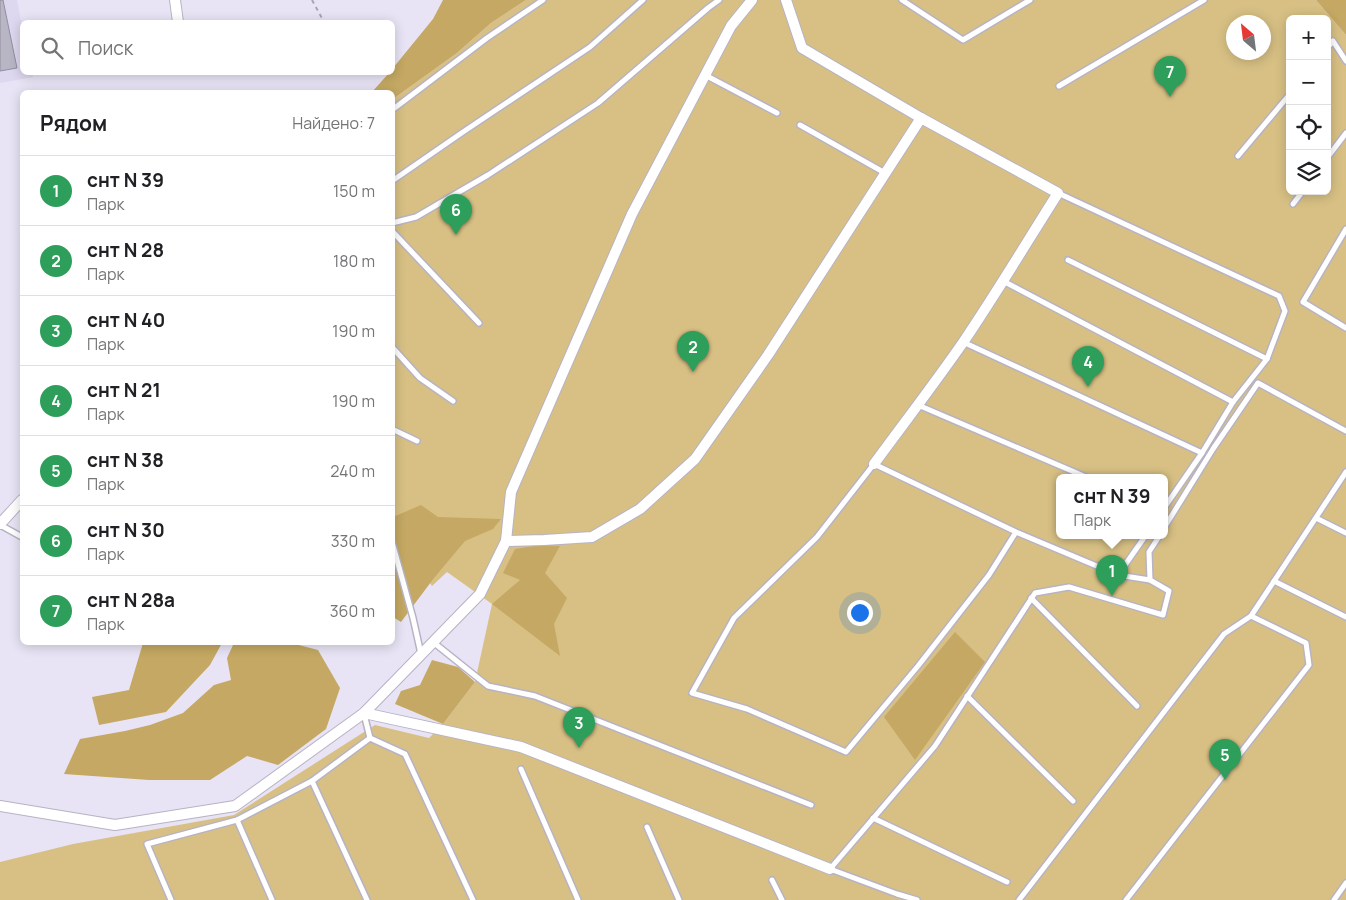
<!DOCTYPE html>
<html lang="ru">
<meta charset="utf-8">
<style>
:root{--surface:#fff;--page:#f6f6f6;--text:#202124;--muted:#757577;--line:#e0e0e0;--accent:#927319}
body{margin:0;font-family:Manrope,sans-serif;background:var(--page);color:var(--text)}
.controls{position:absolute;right:15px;top:15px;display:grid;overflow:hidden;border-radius:8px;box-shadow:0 2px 12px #0003}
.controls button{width:45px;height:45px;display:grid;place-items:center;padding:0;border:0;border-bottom:1px solid var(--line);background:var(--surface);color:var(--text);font:25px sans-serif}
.compass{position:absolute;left:1226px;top:15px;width:45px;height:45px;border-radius:50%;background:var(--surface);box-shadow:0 2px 12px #0003;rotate:332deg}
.you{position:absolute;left:859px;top:612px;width:18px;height:18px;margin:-12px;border:4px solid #fff;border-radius:50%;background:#1a73e8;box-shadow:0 0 0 8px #1a73e833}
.badge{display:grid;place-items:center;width:32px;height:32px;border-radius:50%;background:var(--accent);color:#fff;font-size:16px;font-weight:700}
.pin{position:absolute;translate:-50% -41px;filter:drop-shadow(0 1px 2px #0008)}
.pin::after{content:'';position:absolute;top:26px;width:18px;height:15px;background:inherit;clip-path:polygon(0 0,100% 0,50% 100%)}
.popup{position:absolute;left:1056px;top:474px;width:112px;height:65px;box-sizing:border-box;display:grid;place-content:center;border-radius:8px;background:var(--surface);filter:drop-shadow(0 1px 4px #0005);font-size:16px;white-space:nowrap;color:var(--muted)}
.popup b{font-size:19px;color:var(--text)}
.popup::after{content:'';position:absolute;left:50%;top:100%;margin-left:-10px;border:10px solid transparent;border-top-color:var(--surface)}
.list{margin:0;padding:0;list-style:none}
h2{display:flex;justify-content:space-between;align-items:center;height:65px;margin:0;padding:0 20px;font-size:21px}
h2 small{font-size:16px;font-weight:400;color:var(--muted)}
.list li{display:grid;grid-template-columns:32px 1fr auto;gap:15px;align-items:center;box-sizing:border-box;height:70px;padding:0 20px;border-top:1px solid var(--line)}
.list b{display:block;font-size:19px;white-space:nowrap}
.list p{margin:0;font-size:16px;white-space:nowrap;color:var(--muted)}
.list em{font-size:16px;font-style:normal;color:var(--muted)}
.icon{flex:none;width:28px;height:28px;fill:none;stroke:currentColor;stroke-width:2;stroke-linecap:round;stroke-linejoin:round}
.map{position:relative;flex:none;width:1346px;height:900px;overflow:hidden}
.search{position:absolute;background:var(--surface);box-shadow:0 2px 12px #0003;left:20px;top:20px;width:375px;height:55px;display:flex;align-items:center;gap:12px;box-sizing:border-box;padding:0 18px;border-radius:8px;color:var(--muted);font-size:19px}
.panel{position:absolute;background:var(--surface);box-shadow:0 2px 12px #0003;left:20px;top:90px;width:375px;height:555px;border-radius:8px}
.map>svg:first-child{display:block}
.built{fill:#ddd7ef}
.green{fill:#d8c084;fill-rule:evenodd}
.forest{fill:#c4a863}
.building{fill:#b8b5c5;stroke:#928e9e}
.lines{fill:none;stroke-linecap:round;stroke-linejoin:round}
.lane-casing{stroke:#b7b3c3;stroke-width:8}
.street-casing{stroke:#b7b3c3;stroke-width:12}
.path{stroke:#a9a6b3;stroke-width:2;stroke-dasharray:4 4;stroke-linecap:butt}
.lane{stroke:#fff;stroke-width:5}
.street{stroke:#fff;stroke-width:10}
</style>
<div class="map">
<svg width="1346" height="900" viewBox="0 0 1346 900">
<rect width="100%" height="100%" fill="#e8e4f5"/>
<polygon class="built" points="0,0 17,0 22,27 22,72 32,73 33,77 0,83"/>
<path class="green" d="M526 0H1316L1346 35V900H0V862L73 844 234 815 375 725 429 738 443 724 475 682 492 604 447 572 432 586 393 527V99L457 53 491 23ZM1290 19H1327V191H1290ZM1234 22H1264V52H1234ZM1060 477H1164V535H1060Z"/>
<g class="forest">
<polygon points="443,0 526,0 491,23 457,53 393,99 392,92 372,92 389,73 392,72 393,68 433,19"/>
<polygon points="1316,0 1346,0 1346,35"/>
<polygon points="421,505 438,517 501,519 493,529 465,541 434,578 401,622 393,617 393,517"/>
<polygon points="540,545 560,546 545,573 567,598 554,624 560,656 492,604 520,580 503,573 515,549"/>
<polygon points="955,632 985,662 915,760 884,717"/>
<polygon points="143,643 222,643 210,665 166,712 99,725 92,697 129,690"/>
<polygon points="234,643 291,643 318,650 340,688 326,729 278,765 247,756 210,780 149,780 64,774 80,739 125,731 150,725 183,713 214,685 231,680 227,658"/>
<polygon points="432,660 458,667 475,682 443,724 395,704 401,691 420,685"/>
</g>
<polygon class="building" points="0,0 3,0 17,68 0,71"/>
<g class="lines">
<defs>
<g id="lane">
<polyline points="902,0 963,40 1030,0"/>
<polyline points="1327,48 1333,41 1346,61"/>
<polyline points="705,75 777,113"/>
<polyline points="1059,86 1204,0"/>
<polyline points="392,110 487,38 543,0"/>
<polyline points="800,125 885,173"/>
<polyline points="1238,156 1290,94"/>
<polyline points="1327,158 1346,133"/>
<polyline points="392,181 463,132 590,47 643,0"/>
<polyline points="1058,193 1279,296 1285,311 1267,359 1233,402 1202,453 1164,508"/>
<polyline points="1293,204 1303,191"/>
<polyline points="392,223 416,217 488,175 598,103 708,8 719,0"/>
<polyline points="1346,229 1303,302 1346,328"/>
<polyline points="392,231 479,323"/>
<polyline points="1068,260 1267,359"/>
<polyline points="1003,281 1233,402"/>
<polyline points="963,342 1202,453"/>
<polyline points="392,347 420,378 453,401"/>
<polyline points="918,405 1086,477"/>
<polyline points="392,429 417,441"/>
<polyline points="1316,518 1346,533"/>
<polyline points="0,525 22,537"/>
<polyline points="1164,528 1213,449 1258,383 1346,431"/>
<polyline points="1016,532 989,575 918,666 846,752 747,709 692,693 734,618 817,537 874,464 1016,532 1118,575 1150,580"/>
<polyline points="392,542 413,618 421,654"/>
<polyline points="1118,575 1146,535"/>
<polyline points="1274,581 1346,617"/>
<polyline points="1031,598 1137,706"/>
<polyline points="1251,616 1346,472"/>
<polyline points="433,642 488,686 535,696 811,805"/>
<polyline points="967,696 1073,801"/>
<polyline points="370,738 405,754 473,900"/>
<polyline points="521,769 578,900"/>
<polyline points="312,781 367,900"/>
<polyline points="873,818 1007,882"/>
<polyline points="237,820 272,900"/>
<polyline points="647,827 679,900"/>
<polyline points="772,880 782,900"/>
<polyline points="171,900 147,844 237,820 312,781 370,738 364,714"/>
<polyline points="917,900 897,894 830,869 935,746 1035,593 1069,587 1163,615 1169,591 1150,580 1149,552 1160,535"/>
<polyline points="1019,900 1224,634 1251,616 1306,643 1309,665 1126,900"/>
<polyline points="1334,900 1346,883"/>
</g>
<g id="street">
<polyline points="175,0 178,22"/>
<path d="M874 464C904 423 935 383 964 341 997 292 1027 242 1058 193L921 118"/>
<polyline points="0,524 22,500"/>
<polyline points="506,541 544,540 592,537 640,509 695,459 768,355 921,118 802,48 786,0"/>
<polyline points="364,713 521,747 830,869"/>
<polyline points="0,806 115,825 235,806 364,713 480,594 506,541 511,492 632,214 731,26 752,0"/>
</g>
</defs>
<use href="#lane" class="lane-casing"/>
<use href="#street" class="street-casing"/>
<polyline class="path" points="312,0 324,22"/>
<use href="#lane" class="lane"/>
<use href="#street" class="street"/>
</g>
</svg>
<div class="controls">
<button>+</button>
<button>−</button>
<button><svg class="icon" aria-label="locate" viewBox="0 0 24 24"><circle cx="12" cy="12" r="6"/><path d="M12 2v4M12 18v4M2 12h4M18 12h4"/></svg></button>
<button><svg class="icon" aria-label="layers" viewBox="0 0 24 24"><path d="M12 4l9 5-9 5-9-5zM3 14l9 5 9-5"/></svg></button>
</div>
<svg class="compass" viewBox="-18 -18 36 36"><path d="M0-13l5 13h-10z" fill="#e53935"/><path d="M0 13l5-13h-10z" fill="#757577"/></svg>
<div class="you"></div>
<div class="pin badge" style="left:1112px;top:596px;background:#2e9e5b">1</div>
<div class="popup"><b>снт N 39</b>Парк</div>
<div class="pin badge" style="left:693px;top:372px;background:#2e9e5b">2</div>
<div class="pin badge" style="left:579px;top:748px;background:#2e9e5b">3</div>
<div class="pin badge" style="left:1088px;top:387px;background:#2e9e5b">4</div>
<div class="pin badge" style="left:1225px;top:780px;background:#2e9e5b">5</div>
<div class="pin badge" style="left:456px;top:235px;background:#2e9e5b">6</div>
<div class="pin badge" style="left:1170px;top:97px;background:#2e9e5b">7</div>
<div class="search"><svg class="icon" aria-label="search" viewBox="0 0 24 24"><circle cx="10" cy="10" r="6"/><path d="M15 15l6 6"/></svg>Поиск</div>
<section class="panel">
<h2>Рядом<small>Найдено: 7</small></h2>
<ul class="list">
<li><span class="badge" style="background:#2e9e5b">1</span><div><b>снт N 39</b><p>Парк</p></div><em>150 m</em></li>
<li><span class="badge" style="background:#2e9e5b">2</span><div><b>снт N 28</b><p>Парк</p></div><em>180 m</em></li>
<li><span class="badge" style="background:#2e9e5b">3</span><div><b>снт N 40</b><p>Парк</p></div><em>190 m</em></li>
<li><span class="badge" style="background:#2e9e5b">4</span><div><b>снт N 21</b><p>Парк</p></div><em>190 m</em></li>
<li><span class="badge" style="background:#2e9e5b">5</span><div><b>снт N 38</b><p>Парк</p></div><em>240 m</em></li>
<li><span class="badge" style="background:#2e9e5b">6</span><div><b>снт N 30</b><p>Парк</p></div><em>330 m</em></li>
<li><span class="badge" style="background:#2e9e5b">7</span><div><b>снт N 28а</b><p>Парк</p></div><em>360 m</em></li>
</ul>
</section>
</div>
